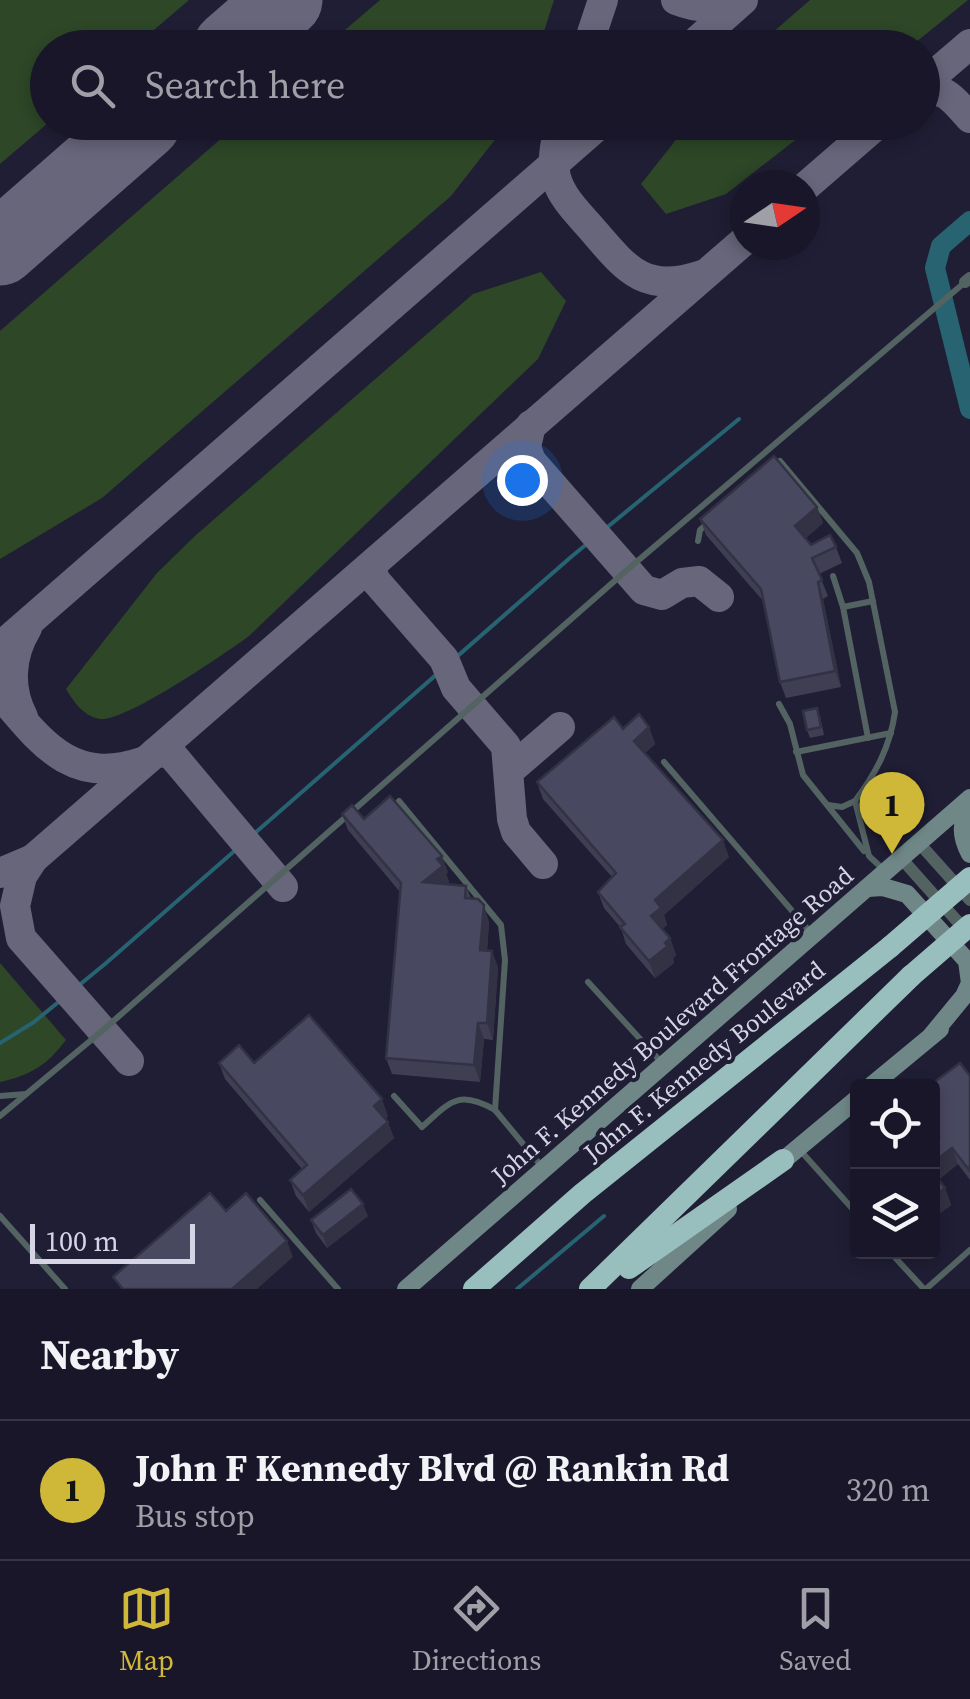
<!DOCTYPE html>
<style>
:root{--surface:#181628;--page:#211f30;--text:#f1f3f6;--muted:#9f9fa8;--line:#363545;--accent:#cfb837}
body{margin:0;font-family:"Source Serif 4",serif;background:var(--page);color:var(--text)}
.controls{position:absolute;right:30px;bottom:30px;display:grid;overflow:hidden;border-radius:10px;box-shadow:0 5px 15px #0003}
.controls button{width:90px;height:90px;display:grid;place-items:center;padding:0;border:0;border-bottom:2px solid var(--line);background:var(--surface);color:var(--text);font:50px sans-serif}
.compass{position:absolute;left:730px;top:170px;width:90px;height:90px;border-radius:50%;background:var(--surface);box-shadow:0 5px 15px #0003;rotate:77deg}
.scale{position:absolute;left:30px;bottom:25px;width:165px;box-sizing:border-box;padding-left:10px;border:5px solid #d5d5e5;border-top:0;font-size:28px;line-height:35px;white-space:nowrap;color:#d5d5e5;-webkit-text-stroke:8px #201e35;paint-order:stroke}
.you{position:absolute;left:522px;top:480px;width:35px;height:35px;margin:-25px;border:8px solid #fff;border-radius:50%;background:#1a73e8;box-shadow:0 0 0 15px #1a73e833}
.badge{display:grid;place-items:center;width:65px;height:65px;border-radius:50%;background:var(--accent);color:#111;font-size:32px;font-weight:700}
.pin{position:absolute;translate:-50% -82px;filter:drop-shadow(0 2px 5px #0008)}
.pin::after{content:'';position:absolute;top:52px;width:35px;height:30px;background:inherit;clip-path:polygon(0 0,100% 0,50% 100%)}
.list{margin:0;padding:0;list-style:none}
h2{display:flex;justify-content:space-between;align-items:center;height:130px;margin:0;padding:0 40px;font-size:42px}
h2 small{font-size:32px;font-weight:400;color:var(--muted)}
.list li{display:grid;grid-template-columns:65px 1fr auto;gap:30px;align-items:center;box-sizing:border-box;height:140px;padding:0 40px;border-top:2px solid var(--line)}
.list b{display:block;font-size:38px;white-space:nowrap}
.list p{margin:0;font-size:32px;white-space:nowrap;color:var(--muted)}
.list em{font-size:32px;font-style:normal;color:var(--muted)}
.icon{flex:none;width:55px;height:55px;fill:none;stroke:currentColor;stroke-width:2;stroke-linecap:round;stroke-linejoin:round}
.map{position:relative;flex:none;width:970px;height:1289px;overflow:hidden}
.search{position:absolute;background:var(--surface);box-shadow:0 5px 15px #0003;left:30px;right:30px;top:30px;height:110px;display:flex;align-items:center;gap:25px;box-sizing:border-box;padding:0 35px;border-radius:55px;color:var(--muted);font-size:38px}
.sheet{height:270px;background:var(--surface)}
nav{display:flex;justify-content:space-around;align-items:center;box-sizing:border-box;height:140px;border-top:2px solid var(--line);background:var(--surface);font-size:28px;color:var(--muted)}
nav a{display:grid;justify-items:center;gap:5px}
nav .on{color:var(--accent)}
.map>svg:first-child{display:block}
.green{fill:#2d4727}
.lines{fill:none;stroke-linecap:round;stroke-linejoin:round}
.stream{stroke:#276370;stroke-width:4}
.river{stroke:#276370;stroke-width:20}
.taxiway{stroke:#68667b;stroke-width:30}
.runway{stroke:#68667b;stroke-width:75}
.lane{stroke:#536362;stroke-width:6}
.street{stroke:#536362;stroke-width:12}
.secondary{stroke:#6f8887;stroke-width:18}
.highway{stroke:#98bfbe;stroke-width:22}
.highway-bridge{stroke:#98bfbe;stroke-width:22}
.wall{fill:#3f3e53}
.shaded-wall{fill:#333244}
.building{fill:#494861;stroke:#333244;stroke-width:2.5}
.labels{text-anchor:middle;stroke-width:8;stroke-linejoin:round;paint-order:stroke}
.street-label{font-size:25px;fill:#d5d5e5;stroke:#201e35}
</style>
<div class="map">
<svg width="970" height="1289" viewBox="0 0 970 1289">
<rect width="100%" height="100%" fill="#201e35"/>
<g class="green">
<polygon points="0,0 189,0 134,47 48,48 48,123 0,164"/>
<polygon points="380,0 554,0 539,47 325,47"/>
<polygon points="810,0 968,0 910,47 756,47"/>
<polygon points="690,122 817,122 817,123 726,194 666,214 641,184"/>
<polygon points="239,123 508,123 451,196 102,498 0,559 0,331"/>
<path d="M541 272 566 301 538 359 249 636C226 653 125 722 100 719 83 716 74 702 66 689L157 573 196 535 473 294Z"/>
<path d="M0 963 66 1040C47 1065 31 1075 0 1082Z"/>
</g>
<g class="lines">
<g class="stream">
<polyline points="0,1043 34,1022 105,964 571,557 739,419"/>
<polyline points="517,1289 604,1216"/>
</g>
<polyline class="river" points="970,221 941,246 935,268 970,409"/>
<g class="taxiway">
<path d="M676 0C699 9 717 9 740 0"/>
<polyline points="587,48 603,0"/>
<polyline points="689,48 743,0"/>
<polyline points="922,85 970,44"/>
<path d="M922 90C946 86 956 103 970 118"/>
<path d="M561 122C556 140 551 158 556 177 561 197 578 213 591 228 627 270 644 294 702 275"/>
<polyline points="805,187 880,122"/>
<polyline points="531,425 526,447 531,461 644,590 662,595 682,583 699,581 719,597"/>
<polyline points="375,562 372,570 375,580 444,659 456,688 506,746 512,819 516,832 543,864"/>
<polyline points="0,647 602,122"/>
<path d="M0 694C41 742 71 786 142 762"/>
<path d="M23 717C8 688 10 656 27 628"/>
<polyline points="155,753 164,752 173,756 283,887"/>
<polyline points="509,771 560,727"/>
<polyline points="33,859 22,876 15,906 21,938 129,1061"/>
<polyline points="0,873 33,859 745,240"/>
</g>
<g class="runway">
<polyline points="230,48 285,0"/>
<polyline points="0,248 144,122"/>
</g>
<g class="lane">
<path d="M776 464 780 461 857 553 869 582 895 712C890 747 876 773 855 801L869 856 885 871"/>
<polyline points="698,541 700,530 710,521"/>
<polyline points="833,576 843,607 868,738"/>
<polyline points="843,607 873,601"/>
<polyline points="779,704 790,724 803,775 864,851"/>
<polyline points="796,752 891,733"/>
<polyline points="664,762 812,934"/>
<polyline points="399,801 501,925 505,960 495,1110 543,1168"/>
<polyline points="828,805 842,807 855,801"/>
<polyline points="588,982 663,1064"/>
<polyline points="0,1096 26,1094"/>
<path d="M394 1096 422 1127C450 1102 458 1089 495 1110"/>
<polyline points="0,1116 102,1031 627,570 964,283"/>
<polyline points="799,1149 858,1215"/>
<polyline points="260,1200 338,1289"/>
<polyline points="0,1216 65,1289"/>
<polyline points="890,1252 924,1289"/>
<polyline points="926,1289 970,1250"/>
</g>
<g class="street">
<polyline points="965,282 970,278"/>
<polyline points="919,843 970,900"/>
<polyline points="901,858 966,931"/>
</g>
<g class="secondary">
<path d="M970 809C959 823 962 839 970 854"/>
<polyline points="867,888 883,887 907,894 967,961 970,983 964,996 931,1036"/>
<polyline points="871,1086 940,1029"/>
<polyline points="774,1168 858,1098"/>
<polyline points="406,1289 970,798"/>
<polyline points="640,1289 728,1209"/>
</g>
<g class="highway">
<polyline points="629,1268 783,1160"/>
<polyline points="474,1289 582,1194 890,947"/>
<polyline points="590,1289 911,976"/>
</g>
<g class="highway-bridge">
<polyline points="890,947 970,878"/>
<polyline points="911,976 970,925"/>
</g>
</g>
<g class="wall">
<polygon points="817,507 823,523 806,538 811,545 836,547 842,563 819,574 828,596 823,599 841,687 786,698 780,682 764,602 706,535 700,519"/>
<polygon points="820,716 824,735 810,738 807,730"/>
<polygon points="649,727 655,744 645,753 729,857 664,915 667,925 662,929 670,938 676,955 673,958 674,963 655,978 626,944 621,928 604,908 598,892 612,877 543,799 537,782 623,729"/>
<polygon points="342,814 364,819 448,872 446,874 449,882 446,884 466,886 471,898 489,922 487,951 498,967 493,1040 484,1039 480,1082 392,1074 386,1058 400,892 348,830"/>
<polygon points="219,1063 254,1063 388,1116 385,1119 394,1138 309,1212 296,1196 290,1180 302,1169 225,1079"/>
<polygon points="970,1076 970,1180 958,1164 939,1179 945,1188 951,1205 932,1219 932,1142 935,1140 932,1137 932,1086"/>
<polygon points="368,1216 327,1248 316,1233 311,1220"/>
</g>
<g class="shaded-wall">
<polygon points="817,507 823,523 801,542 795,526"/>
<polygon points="818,582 823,599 841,687 835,671"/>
<polygon points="649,727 655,744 640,757 634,741"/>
<polygon points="723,840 729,857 664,915 667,925 657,933 651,916 655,900"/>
<polygon points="442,856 448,872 446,874 449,882 429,899 423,882"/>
<polygon points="484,905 489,922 486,966 480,950"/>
<polygon points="670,938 676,955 673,958 674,963 655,978 649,961"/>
<polygon points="492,951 498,967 493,1040 487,1023"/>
<polygon points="478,1023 484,1039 480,1082 474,1065"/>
<polygon points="382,1099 388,1116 380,1123 374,1106"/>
<polygon points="388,1122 394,1138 309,1212 303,1195"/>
<polygon points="952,1148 958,1164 935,1183 932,1177 932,1163"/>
<polygon points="945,1188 951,1205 932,1219 932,1198"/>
<polygon points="363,1204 368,1216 327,1248 323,1235"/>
<polygon points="287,1241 293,1257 257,1289 232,1289"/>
</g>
<g class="building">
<polygon points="774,456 817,507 795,526 811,545 830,535 836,547 812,558 822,580 818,582 835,671 780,682 761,589 700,519"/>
<polygon points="817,708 821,727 807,730 803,711"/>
<polygon points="639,714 649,727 634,741 723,840 655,900 661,908 651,916 670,938 665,943 668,946 649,961 620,927 625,924 598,892 616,873 537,782 614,717 623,729"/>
<polygon points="390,796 442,856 437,859 443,866 423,882 466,886 465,898 478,899 484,905 480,950 492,951 487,1023 478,1023 474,1065 386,1058 401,883 342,814 352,805 364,819"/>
<polygon points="309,1015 382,1099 374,1106 388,1122 303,1195 290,1180 307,1165 219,1063 239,1045 254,1063"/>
<polygon points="960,1063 970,1076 970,1171 952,1148 932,1163 932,1142 939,1137 932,1129 932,1086 929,1086"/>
<polygon points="932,1171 945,1188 932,1198"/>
<polygon points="351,1189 363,1204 323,1235 311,1220"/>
<polygon points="210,1193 226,1211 246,1193 287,1241 232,1289 123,1289 113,1277"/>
</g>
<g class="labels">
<g class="street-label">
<text transform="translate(672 1025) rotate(-41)" y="9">John F. Kennedy Boulevard Frontage Road</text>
<text transform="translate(704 1061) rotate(-39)" y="9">John F. Kennedy Boulevard</text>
</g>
</g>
</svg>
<div class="controls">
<button><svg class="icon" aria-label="locate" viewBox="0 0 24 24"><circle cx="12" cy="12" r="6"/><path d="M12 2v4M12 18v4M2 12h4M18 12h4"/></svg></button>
<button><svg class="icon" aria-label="layers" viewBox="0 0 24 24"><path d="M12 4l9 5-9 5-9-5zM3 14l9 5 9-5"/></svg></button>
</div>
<svg class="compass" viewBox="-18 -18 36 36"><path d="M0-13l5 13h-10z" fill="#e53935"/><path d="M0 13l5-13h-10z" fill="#9f9fa8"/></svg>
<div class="scale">100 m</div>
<div class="you"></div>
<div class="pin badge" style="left:892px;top:854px">1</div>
<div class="search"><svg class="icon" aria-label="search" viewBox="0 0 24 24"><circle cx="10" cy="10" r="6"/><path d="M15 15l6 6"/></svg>Search here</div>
</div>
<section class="sheet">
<h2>Nearby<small></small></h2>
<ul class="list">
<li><span class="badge">1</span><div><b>John F Kennedy Blvd @ Rankin Rd</b><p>Bus stop</p></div><em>320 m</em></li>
</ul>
</section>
<nav>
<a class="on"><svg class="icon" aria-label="map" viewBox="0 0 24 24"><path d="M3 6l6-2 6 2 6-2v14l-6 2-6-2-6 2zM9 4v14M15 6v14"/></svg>Map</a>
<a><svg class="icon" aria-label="directions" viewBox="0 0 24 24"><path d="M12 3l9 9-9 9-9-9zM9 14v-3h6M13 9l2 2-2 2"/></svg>Directions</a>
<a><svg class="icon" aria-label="saved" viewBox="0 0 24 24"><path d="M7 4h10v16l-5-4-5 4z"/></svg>Saved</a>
</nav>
